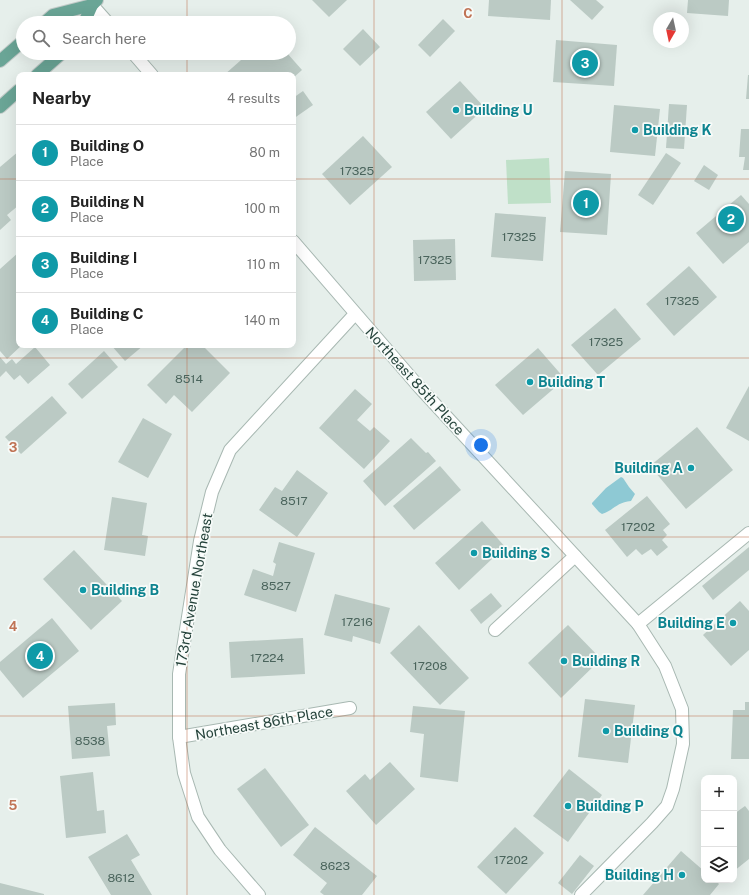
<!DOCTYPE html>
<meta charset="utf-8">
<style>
:root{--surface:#fff;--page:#f2f2f2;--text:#222;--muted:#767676;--line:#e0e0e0;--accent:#ea580c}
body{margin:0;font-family:"Public Sans",sans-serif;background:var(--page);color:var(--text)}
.controls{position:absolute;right:12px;bottom:12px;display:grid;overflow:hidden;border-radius:8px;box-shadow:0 4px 16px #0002}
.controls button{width:36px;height:36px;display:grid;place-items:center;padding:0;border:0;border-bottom:1px solid var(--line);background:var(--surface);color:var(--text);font:20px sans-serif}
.compass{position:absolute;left:653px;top:12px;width:36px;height:36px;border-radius:50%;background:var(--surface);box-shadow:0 4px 16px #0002;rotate:189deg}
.you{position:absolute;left:481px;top:445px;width:14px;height:14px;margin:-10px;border:3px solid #fff;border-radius:50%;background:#1a73e8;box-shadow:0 0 0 6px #1a73e833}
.badge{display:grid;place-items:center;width:26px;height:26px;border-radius:50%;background:var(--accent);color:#fff;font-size:13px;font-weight:700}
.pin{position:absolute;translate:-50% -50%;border:2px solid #fff;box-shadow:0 1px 4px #0006}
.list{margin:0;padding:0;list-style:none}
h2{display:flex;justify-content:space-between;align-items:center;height:52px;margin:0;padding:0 16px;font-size:17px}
h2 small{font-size:13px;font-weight:400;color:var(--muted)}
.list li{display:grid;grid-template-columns:26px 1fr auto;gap:12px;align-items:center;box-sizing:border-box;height:56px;padding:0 16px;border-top:1px solid var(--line)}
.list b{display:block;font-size:15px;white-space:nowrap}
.list p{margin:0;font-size:13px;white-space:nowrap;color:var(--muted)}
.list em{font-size:13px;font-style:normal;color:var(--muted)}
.icon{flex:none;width:22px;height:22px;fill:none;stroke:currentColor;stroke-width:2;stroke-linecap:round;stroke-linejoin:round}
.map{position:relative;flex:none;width:749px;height:895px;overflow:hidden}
.search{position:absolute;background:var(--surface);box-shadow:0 4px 16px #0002;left:16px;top:16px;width:280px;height:44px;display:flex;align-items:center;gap:10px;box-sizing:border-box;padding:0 14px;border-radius:22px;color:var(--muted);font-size:15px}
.panel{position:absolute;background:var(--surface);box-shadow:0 4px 16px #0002;left:16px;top:72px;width:280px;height:276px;border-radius:8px}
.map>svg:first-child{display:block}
.green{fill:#bfe0c8}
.water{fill:#8ec9d4}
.building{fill:#bbcac4}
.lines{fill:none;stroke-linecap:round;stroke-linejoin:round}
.minor-casing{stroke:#a8b8b2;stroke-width:14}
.major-casing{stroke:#c2cac8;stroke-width:14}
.minor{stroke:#fff;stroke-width:12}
.major{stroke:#6aa596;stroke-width:12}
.grid{fill:none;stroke:#c07456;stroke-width:1;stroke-opacity:0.55}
.culture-dot{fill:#0f9aa8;stroke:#f7fbf9;stroke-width:1.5}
.labels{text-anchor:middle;stroke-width:3.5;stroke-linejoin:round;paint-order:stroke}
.number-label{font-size:12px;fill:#4a645c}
.culture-label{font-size:14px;font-weight:bold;fill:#0d838f;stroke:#f7fbf9;text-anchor:start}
.street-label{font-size:14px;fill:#24423a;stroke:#f7fbf9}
.grid-label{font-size:13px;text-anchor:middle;font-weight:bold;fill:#c07456;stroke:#f7fbf9;stroke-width:3.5;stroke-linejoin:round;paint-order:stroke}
</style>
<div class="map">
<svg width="749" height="895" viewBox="0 0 749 895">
<rect width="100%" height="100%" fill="#e6efeb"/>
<polygon class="green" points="549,158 551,203 508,204 506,160"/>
<path class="water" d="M621 477 623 478 629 487 635 494 631 501C617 502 614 510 602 514L599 512 592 504V503L606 488Z"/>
<g class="building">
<polygon points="312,0 347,0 329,17"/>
<polygon points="489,0 551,0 550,20 488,16"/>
<polygon points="570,0 596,0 604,7 592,20"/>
<polygon points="688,0 729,0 728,16 687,13"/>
<polygon points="443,19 455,31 430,57 418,45"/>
<polygon points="363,29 380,47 360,66 343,49"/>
<polygon points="556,40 617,45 614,86 553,82"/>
<polygon points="249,53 287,53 302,70 293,78 293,75 224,75"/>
<polygon points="748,75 749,75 749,99 746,99"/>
<polygon points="460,81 485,108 451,139 426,112"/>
<polygon points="303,91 313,105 293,119 293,98"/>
<polygon points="669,104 687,105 684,149 666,148"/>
<polygon points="614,105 660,109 655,156 610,152"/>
<polygon points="741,129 749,129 749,170 743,170 745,157 739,157"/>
<polygon points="363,136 392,167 350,205 322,174"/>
<polygon points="19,151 19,205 7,215 11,220 0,230 0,167"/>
<polygon points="666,153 681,163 653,205 638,195"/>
<polygon points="704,165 718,175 709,190 694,181"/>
<polygon points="565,171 611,174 607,235 560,232"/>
<polygon points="741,195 749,204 749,242 723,264 696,233"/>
<polygon points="495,213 546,217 543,261 491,257"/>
<polygon points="455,239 456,280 414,281 413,240"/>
<polygon points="19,252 19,345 22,345 7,359 0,351 0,269"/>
<polygon points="689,266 717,297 674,336 646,304"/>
<polygon points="615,308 641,339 598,375 571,345"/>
<polygon points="111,345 144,345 125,361"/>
<polygon points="187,345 202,345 230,373 192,412 174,395 166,404 147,385"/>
<polygon points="35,347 50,365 28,384 20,375 14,380 6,371 0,377 0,357 6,364 12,359 16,364"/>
<polygon points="538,348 565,379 523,415 495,385"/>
<polygon points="104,351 118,367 82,399 68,384"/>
<polygon points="749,386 749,441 726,428"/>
<polygon points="355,389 372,404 357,420 370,431 374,427 390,441 364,469 319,428"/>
<polygon points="52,396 67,413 21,454 5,437"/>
<polygon points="143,418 172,434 148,478 118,462"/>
<polygon points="697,427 733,470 686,509 650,466"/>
<polygon points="411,438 426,453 428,452 436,461 385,506 363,481"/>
<polygon points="440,466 461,490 414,530 393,506"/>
<polygon points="297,470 328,493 297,537 259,510 275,487 282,491"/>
<polygon points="647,496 670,524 663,530 667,535 662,540 668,547 657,556 651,549 642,555 636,549 627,557 605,530"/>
<polygon points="112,497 147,503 142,535 148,536 145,556 104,550"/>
<polygon points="482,521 507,549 494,559 493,558 459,590 435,563"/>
<polygon points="279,542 315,553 296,612 244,595 253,569 273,576 276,564 273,562"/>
<polygon points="749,547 749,570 713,600 702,586"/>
<polygon points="74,550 122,601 91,630 43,579"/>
<polygon points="491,593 502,606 481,624 470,610"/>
<polygon points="335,594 390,608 380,644 353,636 352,642 324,635"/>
<polygon points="740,601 749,611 749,650 731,666 703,635"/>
<polygon points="52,618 79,651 23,698 0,670 0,662"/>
<polygon points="419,625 469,678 440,705 390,653"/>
<polygon points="568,625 601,659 561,698 528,663"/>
<polygon points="303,638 305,674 231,678 229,642"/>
<polygon points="585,699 635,705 628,763 578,757"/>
<polygon points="745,702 749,702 749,759 731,759 733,710 745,710"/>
<polygon points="115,703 116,725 107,726 110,756 72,759 68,706"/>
<polygon points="413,706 465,711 458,782 420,777 424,734 410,732"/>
<polygon points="390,762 415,789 376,825 346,791 365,774 370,780"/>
<polygon points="265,768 309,825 281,847 237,789"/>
<polygon points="569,769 602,795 568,842 533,816"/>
<polygon points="93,772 97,811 104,810 106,833 66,838 60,776"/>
<polygon points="745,806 749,811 749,859 734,871 734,814"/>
<polygon points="315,827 377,876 362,895 324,895 320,892 327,883 293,855"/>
<polygon points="515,827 544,853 506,894 477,867"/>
<polygon points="127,834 140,855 131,860 152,895 111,895 88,857"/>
<polygon points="681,851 704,871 704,880 715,880 719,884 710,895 643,895"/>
<polygon points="580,855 594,866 572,894 558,883"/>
<polygon points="0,883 44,894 44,895 0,895"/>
</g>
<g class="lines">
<defs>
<g id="minor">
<polyline points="92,5 108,23"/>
<polyline points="133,53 152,75"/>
<polyline points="293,241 420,388 638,624"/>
<polyline points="495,630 575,556"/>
<polyline points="179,737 350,708"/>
<polyline points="259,895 220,850 198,817 184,773 179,737 179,674 200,541 212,492 230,450 355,314"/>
<polyline points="581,895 652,823 667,806 673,789 683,744 682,709 665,666 638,624 749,533"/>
</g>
<g id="major">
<polyline points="44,23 53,15 92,5 97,0"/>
<polyline points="84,23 92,5"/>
<polyline points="0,61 23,41"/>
<polyline points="37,75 62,53"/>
<polyline points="0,107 19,90"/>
</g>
</defs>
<use href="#minor" class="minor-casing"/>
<use href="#major" class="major-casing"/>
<use href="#minor" class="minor"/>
<use href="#major" class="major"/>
</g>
<path class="grid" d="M187 0V23M374 0V895M562 0V895M187 53V75M0 179H19M293 179H749M187 345V895M0 358H749M0 537H749M0 716H749"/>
<g class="culture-dot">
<circle cx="456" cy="110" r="4"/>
<circle cx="635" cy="130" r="4"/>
<circle cx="530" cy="382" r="4"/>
<circle cx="691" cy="468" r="4"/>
<circle cx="474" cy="553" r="4"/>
<circle cx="83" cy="590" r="4"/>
<circle cx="733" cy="623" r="4"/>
<circle cx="564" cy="661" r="4"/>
<circle cx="606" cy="731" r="4"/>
<circle cx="568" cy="806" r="4"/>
<circle cx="682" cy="875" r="4"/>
</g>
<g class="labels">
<g class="number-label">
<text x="357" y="175">17325</text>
<text x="519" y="241">17325</text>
<text x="435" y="264">17325</text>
<text x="682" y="305">17325</text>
<text x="606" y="346">17325</text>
<text x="189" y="383">8514</text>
<text x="294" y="505">8517</text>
<text x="638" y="531">17202</text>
<text x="276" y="590">8527</text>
<text x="357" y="626">17216</text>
<text x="267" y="662">17224</text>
<text x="430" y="670">17208</text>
<text x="90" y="745">8538</text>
<text x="511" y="864">17202</text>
<text x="335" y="870">8623</text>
<text x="121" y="882">8612</text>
</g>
<g class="culture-label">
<text x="464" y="115">Building U</text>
<text x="643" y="135">Building K</text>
<text x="538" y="387">Building T</text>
<text x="683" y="473" text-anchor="end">Building A</text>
<text x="482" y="558">Building S</text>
<text x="91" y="595">Building B</text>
<text x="725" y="628" text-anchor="end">Building E</text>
<text x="572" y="666">Building R</text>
<text x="614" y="736">Building Q</text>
<text x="576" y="811">Building P</text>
<text x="674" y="880" text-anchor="end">Building H</text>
</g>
<g class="street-label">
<text transform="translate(415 381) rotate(48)" y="5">Northeast 85th Place</text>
<text transform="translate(194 590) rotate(-80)" y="5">173rd Avenue Northeast</text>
<text transform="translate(264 723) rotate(-10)" y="5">Northeast 86th Place</text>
</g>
</g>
<g class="grid-label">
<text x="468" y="18">C</text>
<text x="13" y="452">3</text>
<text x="13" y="631">4</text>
<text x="13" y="810">5</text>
</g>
</svg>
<div class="controls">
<button>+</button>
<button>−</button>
<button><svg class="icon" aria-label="layers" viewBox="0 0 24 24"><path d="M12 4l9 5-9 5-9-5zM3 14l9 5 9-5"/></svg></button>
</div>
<svg class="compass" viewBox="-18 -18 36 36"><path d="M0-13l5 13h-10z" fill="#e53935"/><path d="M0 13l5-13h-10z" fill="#767676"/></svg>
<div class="you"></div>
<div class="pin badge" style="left:586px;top:203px;background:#0f9aa8">1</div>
<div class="pin badge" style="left:731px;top:219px;background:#0f9aa8">2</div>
<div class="pin badge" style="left:585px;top:63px;background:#0f9aa8">3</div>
<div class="pin badge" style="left:40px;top:656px;background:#0f9aa8">4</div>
<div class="search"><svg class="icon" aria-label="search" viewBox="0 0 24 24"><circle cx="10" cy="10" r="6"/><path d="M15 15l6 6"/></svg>Search here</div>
<section class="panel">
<h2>Nearby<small>4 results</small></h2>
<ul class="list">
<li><span class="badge" style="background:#0f9aa8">1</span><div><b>Building O</b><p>Place</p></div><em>80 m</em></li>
<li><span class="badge" style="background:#0f9aa8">2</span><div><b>Building N</b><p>Place</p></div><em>100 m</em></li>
<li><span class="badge" style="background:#0f9aa8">3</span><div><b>Building I</b><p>Place</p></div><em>110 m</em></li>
<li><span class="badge" style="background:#0f9aa8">4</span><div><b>Building C</b><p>Place</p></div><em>140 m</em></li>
</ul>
</section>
</div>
